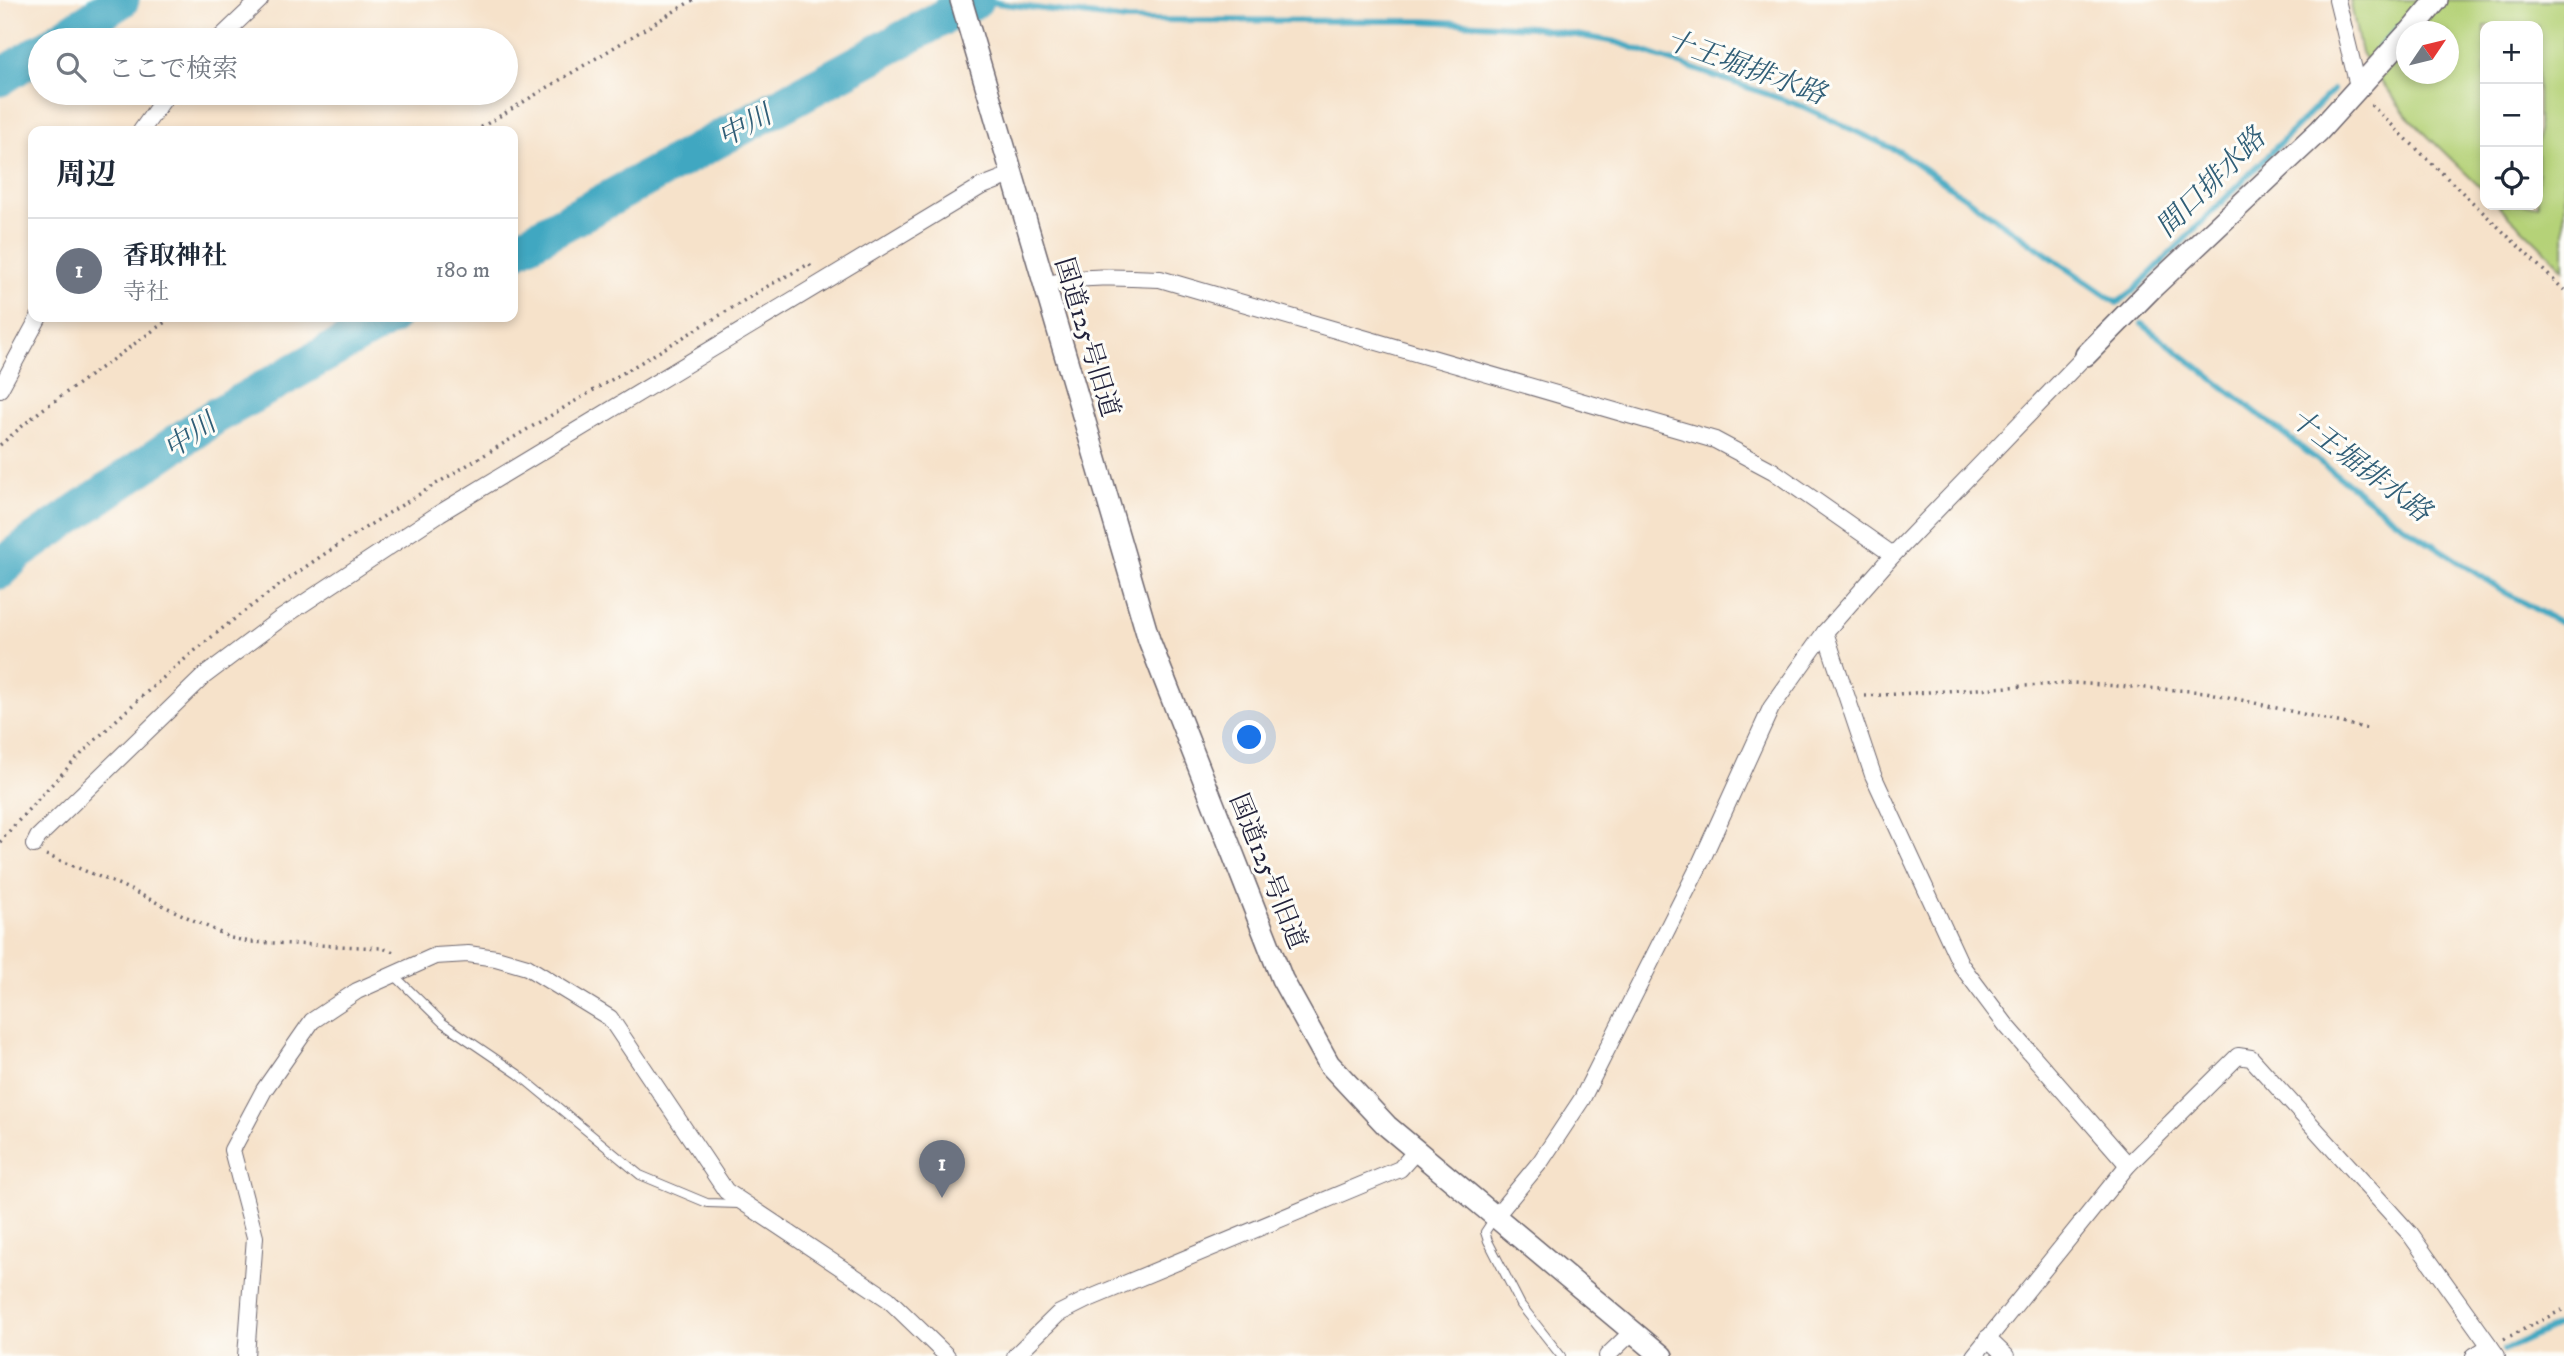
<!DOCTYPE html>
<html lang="ja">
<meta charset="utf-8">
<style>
:root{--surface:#fff;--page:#f2f2f3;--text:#1f2937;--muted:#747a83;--line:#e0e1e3;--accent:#1f6fb2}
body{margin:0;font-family:"IM FELL DW Pica","Noto Serif JP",serif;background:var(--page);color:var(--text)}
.controls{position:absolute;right:21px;top:21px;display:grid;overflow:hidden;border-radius:14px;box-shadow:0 4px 10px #0003}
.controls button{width:63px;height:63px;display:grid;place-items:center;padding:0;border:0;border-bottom:2px solid var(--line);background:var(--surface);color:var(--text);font:35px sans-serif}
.compass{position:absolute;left:2396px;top:21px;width:63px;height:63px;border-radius:50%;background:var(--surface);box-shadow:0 4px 10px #0003;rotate:55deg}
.you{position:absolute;left:1250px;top:738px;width:24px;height:24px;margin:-18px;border:5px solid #fff;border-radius:50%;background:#1a73e8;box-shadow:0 0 0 10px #1a73e833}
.badge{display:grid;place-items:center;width:46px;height:46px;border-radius:50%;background:var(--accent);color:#fff;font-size:23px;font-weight:700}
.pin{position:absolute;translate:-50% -58px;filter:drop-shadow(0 2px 4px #0008)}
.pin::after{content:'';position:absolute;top:37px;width:24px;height:21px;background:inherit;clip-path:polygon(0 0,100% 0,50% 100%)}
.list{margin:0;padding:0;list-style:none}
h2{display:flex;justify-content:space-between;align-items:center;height:91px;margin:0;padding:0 28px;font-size:30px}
h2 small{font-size:23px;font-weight:400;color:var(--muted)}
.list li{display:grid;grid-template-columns:46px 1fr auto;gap:21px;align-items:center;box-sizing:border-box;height:105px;padding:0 28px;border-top:2px solid var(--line)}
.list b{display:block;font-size:26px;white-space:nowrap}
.list p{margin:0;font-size:23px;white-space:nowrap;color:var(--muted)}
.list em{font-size:23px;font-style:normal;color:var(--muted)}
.icon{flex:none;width:38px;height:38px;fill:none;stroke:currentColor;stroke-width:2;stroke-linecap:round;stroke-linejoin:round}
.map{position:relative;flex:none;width:2564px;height:1356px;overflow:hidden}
.search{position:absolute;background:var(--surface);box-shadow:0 4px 10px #0003;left:28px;top:28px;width:490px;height:77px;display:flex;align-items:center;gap:18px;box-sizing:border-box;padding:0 24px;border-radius:38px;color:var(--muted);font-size:26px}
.panel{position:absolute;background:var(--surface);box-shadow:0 4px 10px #0003;left:28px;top:126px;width:490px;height:196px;border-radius:14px}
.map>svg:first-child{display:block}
.green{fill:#b5d278;stroke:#6c7a5a;stroke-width:2;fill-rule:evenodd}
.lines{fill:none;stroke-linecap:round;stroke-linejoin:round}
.stream{stroke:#41a7c1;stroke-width:6}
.river{stroke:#41a7c1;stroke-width:37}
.service-casing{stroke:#6c656d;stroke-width:10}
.minor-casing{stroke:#6c656d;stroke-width:18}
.tertiary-casing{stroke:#6c656d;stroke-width:24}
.path{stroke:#6c656d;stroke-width:3.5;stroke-dasharray:2 5;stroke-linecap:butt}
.service{stroke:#fff;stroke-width:8}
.minor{stroke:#fff;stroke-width:16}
.tertiary{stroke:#fff;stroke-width:21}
.labels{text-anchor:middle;stroke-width:6;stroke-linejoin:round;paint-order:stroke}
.street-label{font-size:26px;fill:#22223b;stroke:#fdfcf7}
.water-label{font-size:28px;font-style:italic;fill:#305e77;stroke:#fdfcf7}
</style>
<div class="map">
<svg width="2564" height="1356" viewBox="0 0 2564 1356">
<rect width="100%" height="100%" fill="#fdfcf7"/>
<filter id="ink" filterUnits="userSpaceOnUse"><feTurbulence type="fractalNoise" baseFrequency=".0143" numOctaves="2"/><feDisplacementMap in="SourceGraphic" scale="14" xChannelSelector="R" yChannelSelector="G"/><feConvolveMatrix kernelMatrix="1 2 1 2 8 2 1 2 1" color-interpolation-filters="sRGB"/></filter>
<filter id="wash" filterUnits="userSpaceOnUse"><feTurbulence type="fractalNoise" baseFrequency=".00686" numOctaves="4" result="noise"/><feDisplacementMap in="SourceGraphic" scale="28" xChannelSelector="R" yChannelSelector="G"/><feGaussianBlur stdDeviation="1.57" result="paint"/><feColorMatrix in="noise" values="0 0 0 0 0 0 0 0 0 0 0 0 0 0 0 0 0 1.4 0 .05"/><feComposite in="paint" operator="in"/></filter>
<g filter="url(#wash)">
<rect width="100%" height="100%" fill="#f6e2ca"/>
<path class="green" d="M2350 0H2564V269L2498 205H2538V26H2485V192L2407 116 2361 53ZM2406 32H2448V74H2406Z"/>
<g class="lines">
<g class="stream">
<polyline points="974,0 1127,20 1424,21 1531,27 1616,42 1802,106 1900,152 2117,303 2133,291 2333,90"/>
<polyline points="2376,51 2412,14"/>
<polyline points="0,61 93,0"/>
<polyline points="2142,324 2395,520 2508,594 2564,625"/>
<polyline points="2504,1350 2564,1323"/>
</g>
<g class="river">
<polyline points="59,40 121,0"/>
<polyline points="0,78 40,52"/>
<polyline points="513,251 975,0"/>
<polyline points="0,571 16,554 214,417 391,317"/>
</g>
</g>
</g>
<g filter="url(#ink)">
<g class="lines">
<defs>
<g id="service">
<polyline points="393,974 443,1023 518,1074 640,1175 707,1203 739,1204"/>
<polyline points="1495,1217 1485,1232 1488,1241 1521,1305 1561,1356"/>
</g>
<g id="minor">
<polyline points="2337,0 2358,86"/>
<polyline points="218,40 260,0"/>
<polyline points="141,131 168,93"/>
<path d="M1044 285C1082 275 1121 277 1160 279L1715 440 1773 471 1893 555"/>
<polyline points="0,389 39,317"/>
<polyline points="1825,632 1873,775 1961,965 2006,1025 2128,1165"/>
<polyline points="34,845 38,837 204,676 280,619 440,513 980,187 1011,175"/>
<polyline points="1495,1217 1541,1161 1582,1099 1700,864 1771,708 1825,632 1893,555 2086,355"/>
<polyline points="1987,1338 2006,1356"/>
<polyline points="246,1356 255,1237 232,1150 264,1090 312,1021 357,991 435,956 468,954 496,958 527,967 610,1018 726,1191 888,1299 947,1356"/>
<polyline points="1015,1356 1058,1314 1086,1300 1400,1169 1416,1151"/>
<polyline points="1607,1356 1633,1331"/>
<polyline points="1974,1356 2128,1165 2238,1056 2251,1058 2410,1234 2497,1356"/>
<polyline points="2474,1356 2490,1346"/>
</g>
<g id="tertiary">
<polyline points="961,0 1149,640 1282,979 1329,1064 1387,1126 1662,1356"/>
<polyline points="2410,32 2437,0"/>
<polyline points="2086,355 2153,287 2319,131 2406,35"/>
</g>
</defs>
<use href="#service" class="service-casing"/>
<use href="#minor" class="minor-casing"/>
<use href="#tertiary" class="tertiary-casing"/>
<g class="path">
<polyline points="2371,105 2564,290"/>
<polyline points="475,131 693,0"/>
<polyline points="0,445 39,412 172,317"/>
<polyline points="1865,696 2073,683 2206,692 2369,729"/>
<path d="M0 842C96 729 221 620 346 540 484 452 628 372 768 286L809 264 812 269"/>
<polyline points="46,855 120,885 231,938 250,942 382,948 397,953"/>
<polyline points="2504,1339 2564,1309"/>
</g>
<use href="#service" class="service"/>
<use href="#minor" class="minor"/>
<use href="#tertiary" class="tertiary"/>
</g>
</g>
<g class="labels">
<g class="street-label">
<text transform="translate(1088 337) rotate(73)" y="9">国道125号旧道</text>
<text transform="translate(1269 871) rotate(68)" y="9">国道125号旧道</text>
</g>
<g class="water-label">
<text transform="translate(1746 66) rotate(20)" y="10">十王堀排水路</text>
<text transform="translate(744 125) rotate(-28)" y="10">中川</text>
<text transform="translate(2210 182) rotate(-45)" y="10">間口排水路</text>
<text transform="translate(189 435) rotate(-34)" y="10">中川</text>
<text transform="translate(2361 464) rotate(37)" y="10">十王堀排水路</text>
</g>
</g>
</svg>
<div class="controls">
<button>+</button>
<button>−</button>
<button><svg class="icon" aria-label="locate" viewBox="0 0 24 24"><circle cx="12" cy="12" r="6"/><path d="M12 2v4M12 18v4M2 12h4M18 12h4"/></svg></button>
</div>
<svg class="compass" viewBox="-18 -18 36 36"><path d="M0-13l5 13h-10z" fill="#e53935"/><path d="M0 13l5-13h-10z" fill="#747a83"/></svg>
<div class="you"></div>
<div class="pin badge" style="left:942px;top:1198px;background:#6b7280">1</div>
<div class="search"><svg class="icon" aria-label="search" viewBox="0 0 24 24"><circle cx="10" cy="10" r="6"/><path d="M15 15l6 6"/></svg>ここで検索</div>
<section class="panel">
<h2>周辺<small></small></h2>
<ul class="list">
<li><span class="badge" style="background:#6b7280">1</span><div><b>香取神社</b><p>寺社</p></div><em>180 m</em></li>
</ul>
</section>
</div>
